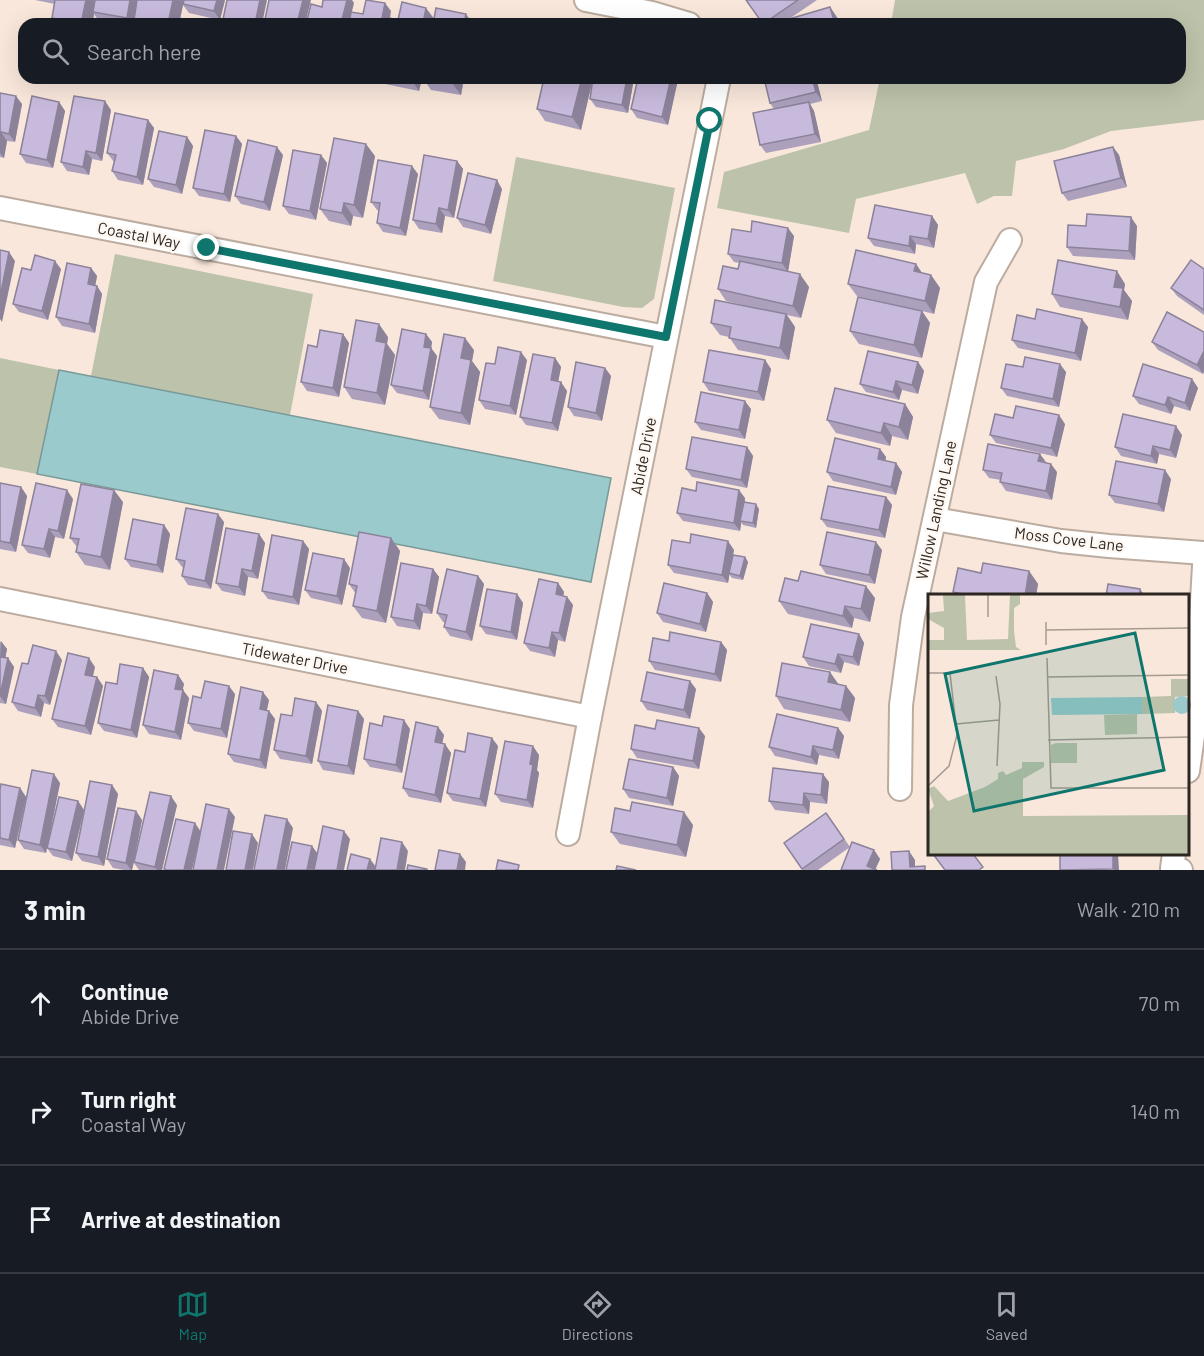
<!DOCTYPE html>
<meta charset="utf-8">
<style>
:root{--surface:#171b24;--page:#242831;--text:#f1f3f6;--muted:#9ea1a6;--line:#363941;--accent:#0f766e}
body{margin:0;font-family:Barlow,sans-serif;background:var(--page);color:var(--text)}
.stop{position:absolute;width:18px;height:18px;margin:-14px;border:4px solid #0f766e;border-radius:50%;background:#fff}
.stop.end{background:#0f766e;border-color:#fff;box-shadow:0 2px 6px #0008}
.list{margin:0;padding:0;list-style:none}
h2{display:flex;justify-content:space-between;align-items:center;height:78px;margin:0;padding:0 24px;font-size:26px}
h2 small{font-size:20px;font-weight:400;color:var(--muted)}
.list li{display:grid;grid-template-columns:39px 1fr auto;gap:18px;align-items:center;box-sizing:border-box;height:108px;padding:0 24px;border-top:2px solid var(--line)}
.list b{display:block;font-size:22px;white-space:nowrap}
.list p{margin:0;font-size:20px;white-space:nowrap;color:var(--muted)}
.list em{font-size:20px;font-style:normal;color:var(--muted)}
.icon{flex:none;width:33px;height:33px;fill:none;stroke:currentColor;stroke-width:2;stroke-linecap:round;stroke-linejoin:round}
.map{position:relative;flex:none;width:1204px;height:870px;overflow:hidden}
.search{position:absolute;background:var(--surface);box-shadow:0 6px 24px #0002;left:18px;right:18px;top:18px;height:66px;display:flex;align-items:center;gap:15px;box-sizing:border-box;padding:0 21px;border-radius:18px;color:var(--muted);font-size:22px}
.sheet{height:402px;background:var(--surface)}
nav{display:flex;justify-content:space-around;align-items:center;box-sizing:border-box;height:84px;border-top:2px solid var(--line);background:var(--surface);font-size:16px;color:var(--muted)}
nav a{display:grid;justify-items:center;gap:3px}
nav .on{color:var(--accent)}
.map>svg:first-child{display:block}
.green{fill:#bdc3aa}
.water{fill:#9acacb;stroke:#799998;stroke-width:1.5}
.lines{fill:none;stroke-linecap:round;stroke-linejoin:round}
.minor-casing{stroke:#bcaca0;stroke-width:26}
.minor{stroke:#fff;stroke-width:22}
.wall{fill:#aca0bd}
.shaded-wall{fill:#8c829a}
.building{fill:#c8badc;stroke:#8c829a;stroke-width:1.5}
.route{stroke:#0f766e;stroke-width:8}
.labels{text-anchor:middle;stroke-width:5;stroke-linejoin:round;paint-order:stroke}
.street-label{font-size:16px;fill:#2d2722;stroke:#fef7f2}
.inset-road{fill:none;stroke:#a79a91;stroke-width:1.5}
.view{fill:#0f766e;fill-opacity:0.15;stroke:#0f766e;stroke-width:3}
.inset-edge{fill:none;stroke:#2d2722;stroke-width:3}
</style>
<div class="map">
<svg width="1204" height="870" viewBox="0 0 1204 870">
<rect width="100%" height="100%" fill="#f9e7db"/>
<g class="green">
<polygon points="895,0 1204,0 1204,120 1111,131 1064,149 1016,161 1012,196 994,196 977,204 965,173 856,199 849,233 717,208 724,172 869,130 880,78 1180,78 1180,24 891,24"/>
<polygon points="516,157 675,188 654,299 642,308 623,307 493,281"/>
<polygon points="115,254 313,294 290,415 91,376"/>
<polygon points="0,358 59,370 37,474 0,467"/>
</g>
<polygon class="water" points="59,370 611,478 591,582 37,474"/>
<g class="lines">
<defs>
<g id="minor">
<polyline points="586,0 652,13 689,24"/>
<polyline points="0,208 666,337"/>
<polyline points="935,519 1061,541 1109,546 1204,553"/>
<polyline points="0,599 590,717"/>
<polyline points="1188,771 1195,722 1204,566"/>
<polyline points="900,789 901,705 913,617 986,282 1010,240"/>
<polyline points="568,834 590,717 719,78"/>
<polyline points="1174,854 1172,868 1181,870"/>
</g>
</defs>
<use href="#minor" class="minor-casing"/>
<use href="#minor" class="minor"/>
</g>
<g class="wall">
<polygon points="35,0 225,0 220,20 189,13 183,5 179,24 101,24 94,14 93,24 56,24 52,18 55,4"/>
<polygon points="746,0 817,0 789,19 830,7 838,19 840,24 763,24"/>
<polygon points="381,78 422,78 419,91 385,84"/>
<polygon points="423,78 464,78 461,95 431,90"/>
<polygon points="488,78 508,78 507,82"/>
<polygon points="593,78 581,130 545,121 537,109"/>
<polygon points="634,78 628,113 596,107 590,99"/>
<polygon points="638,78 673,78 677,84 668,125 637,118 631,109"/>
<polygon points="816,78 822,101 810,104 814,111 821,142 766,153 760,145 774,109 770,103"/>
<polygon points="0,93 22,104 15,142 7,141 4,158 0,157"/>
<polygon points="59,102 65,111 53,168 26,163 20,154"/>
<polygon points="111,110 102,161 92,159 89,175 67,171 61,162"/>
<polygon points="148,120 154,128 143,185 118,180 112,171 114,162 107,153"/>
<polygon points="236,136 242,144 230,202 199,196 193,188"/>
<polygon points="187,137 193,146 182,194 154,187 148,179"/>
<polygon points="1113,147 1119,155 1127,187 1068,201 1062,193"/>
<polygon points="283,155 270,211 241,204 235,196"/>
<polygon points="321,155 327,163 316,220 289,214 283,206"/>
<polygon points="375,156 363,218 353,216 351,226 329,221 320,209"/>
<polygon points="457,161 463,169 454,218 445,216 442,233 419,229 413,220"/>
<polygon points="418,174 406,236 383,232 377,223 379,211 377,210 371,202"/>
<polygon points="502,189 491,234 463,227 457,218"/>
<polygon points="932,216 938,225 934,248 916,244 915,254 874,246 868,238"/>
<polygon points="1086,226 1137,226 1135,260 1073,256 1067,247"/>
<polygon points="751,232 794,236 788,271 809,287 801,318 787,315 795,327 789,360 738,350 729,337 720,335 711,323 758,309 726,301 718,289 738,269 739,263 734,262 728,254"/>
<polygon points="916,264 922,273 931,275 940,288 934,314 922,311 930,323 922,358 859,344 850,331 904,307 857,296 848,284"/>
<polygon points="91,268 97,276 95,285 97,286 102,294 95,333 62,326 56,317"/>
<polygon points="61,269 48,320 19,312 13,304 31,270"/>
<polygon points="1204,269 1204,315 1177,296 1171,288"/>
<polygon points="1125,284 1124,290 1132,301 1128,320 1060,307 1052,294"/>
<polygon points="1035,319 1088,327 1081,361 1018,348 1012,340"/>
<polygon points="1204,332 1204,371 1203,374 1158,350 1152,342"/>
<polygon points="343,334 349,343 339,397 307,391 301,382 317,347"/>
<polygon points="426,334 432,342 431,348 437,356 429,400 397,393 391,385"/>
<polygon points="388,337 387,344 395,355 385,405 352,399 344,387"/>
<polygon points="474,350 472,361 480,372 470,425 439,419 430,407"/>
<polygon points="555,358 561,367 558,381 567,391 558,431 526,425 520,417"/>
<polygon points="527,360 516,415 485,409 479,400 495,364"/>
<polygon points="765,360 771,369 764,401 709,391 703,382"/>
<polygon points="918,362 924,371 918,394 902,390 899,400 866,392 860,384"/>
<polygon points="605,368 611,376 602,421 574,416 568,407"/>
<polygon points="1066,372 1059,407 1007,396 1001,388"/>
<polygon points="1192,379 1198,388 1190,411 1174,406 1171,414 1139,404 1133,396"/>
<polygon points="905,404 913,417 908,440 892,436 890,446 836,433 827,420"/>
<polygon points="751,409 745,439 701,430 695,422"/>
<polygon points="1013,418 1065,424 1057,457 996,443 990,435"/>
<polygon points="1182,435 1176,458 1159,454 1157,464 1121,456 1115,447"/>
<polygon points="747,447 753,456 747,488 692,477 686,469"/>
<polygon points="880,449 886,457 885,461 896,463 902,472 896,495 833,481 827,472"/>
<polygon points="983,470 1057,472 1052,500 1006,491 1000,482 1001,480 989,478"/>
<polygon points="1171,479 1164,512 1115,503 1109,495"/>
<polygon points="0,483 21,487 27,496 16,552 0,549"/>
<polygon points="886,497 892,505 885,538 827,527 821,519"/>
<polygon points="745,498 745,502 759,509 756,528 743,525 741,522 740,531 683,521 677,513"/>
<polygon points="73,499 64,539 55,537 50,558 28,553 22,545"/>
<polygon points="123,502 110,570 85,565 76,552 77,547 70,538"/>
<polygon points="224,522 211,589 188,585 182,576 184,568 182,567 176,559"/>
<polygon points="164,525 170,534 163,573 131,567 125,559"/>
<polygon points="259,534 265,543 258,579 248,577 245,596 222,591 216,583"/>
<polygon points="391,538 400,551 386,623 362,618 353,606 356,594 349,584"/>
<polygon points="303,541 309,549 299,605 268,599 262,591"/>
<polygon points="690,543 734,550 731,563 745,557 748,562 743,580 732,578 729,574 728,583 674,573 668,565"/>
<polygon points="882,550 875,584 826,574 820,565"/>
<polygon points="350,568 342,605 311,598 305,590"/>
<polygon points="433,569 439,577 432,614 423,613 420,630 397,626 391,617"/>
<polygon points="1029,571 1038,584 1036,596 956,596 953,592"/>
<polygon points="478,576 484,584 472,641 450,636 444,627 445,622 443,622 437,613"/>
<polygon points="558,583 564,592 563,596 567,597 573,605 565,642 558,640 555,657 530,651 524,643"/>
<polygon points="707,593 713,602 706,632 663,622 657,613"/>
<polygon points="517,594 523,603 517,640 486,634 480,626"/>
<polygon points="875,598 870,622 854,618 852,628 788,614 779,601"/>
<polygon points="859,634 864,643 859,666 844,662 841,673 809,666 803,657"/>
<polygon points="0,641 7,649 5,658 8,658 14,667 6,704 0,703"/>
<polygon points="669,641 721,642 727,650 721,682 655,670 649,661"/>
<polygon points="62,660 50,705 44,703 41,717 18,711 12,702 28,664"/>
<polygon points="95,667 93,676 97,677 103,686 91,735 58,727 52,719"/>
<polygon points="143,668 149,677 137,738 104,731 98,723 117,684"/>
<polygon points="178,675 184,684 182,690 189,698 181,740 149,734 143,725"/>
<polygon points="839,684 846,686 855,698 850,722 784,709 776,696"/>
<polygon points="696,689 690,719 647,710 641,701"/>
<polygon points="235,694 227,738 194,731 188,723 201,698"/>
<polygon points="269,700 267,710 269,711 275,719 266,769 234,762 228,754"/>
<polygon points="316,702 322,711 312,764 280,759 274,750 292,716"/>
<polygon points="358,711 364,719 354,775 323,770 318,761"/>
<polygon points="382,726 410,729 402,773 370,767 364,759"/>
<polygon points="438,727 444,735 442,743 451,753 441,803 409,797 403,788"/>
<polygon points="838,728 844,736 839,759 819,755 817,765 775,756 769,747"/>
<polygon points="655,729 705,736 699,769 637,758 631,749"/>
<polygon points="498,746 486,807 453,801 447,793 465,752"/>
<polygon points="539,755 537,770 539,773 533,808 501,802 495,794"/>
<polygon points="673,767 679,776 673,806 629,798 623,789"/>
<polygon points="829,782 827,804 810,802 809,814 775,810 769,801"/>
<polygon points="60,783 46,853 24,849 18,840 26,798 15,848 0,845 0,789 20,788 26,797"/>
<polygon points="112,785 118,794 104,866 82,861 76,853"/>
<polygon points="78,801 84,810 72,861 53,856 47,848"/>
<polygon points="177,805 162,870 139,870 134,863 132,870 124,870 113,868 107,859 136,811 142,820 136,851"/>
<polygon points="826,813 850,847 874,850 880,859 875,870 850,847 818,870 803,870 784,843"/>
<polygon points="693,825 686,857 620,844 611,832"/>
</g>
<g class="shaded-wall">
<polygon points="86,0 97,0 93,12 94,14 92,24 81,24"/>
<polygon points="130,0 142,0 134,20 136,24 131,24 127,18"/>
<polygon points="173,0 184,0 179,24 168,24"/>
<polygon points="217,0 225,0 220,20 214,11"/>
<polygon points="260,0 267,0 262,24 255,24"/>
<polygon points="303,0 311,0 305,24 297,24"/>
<polygon points="347,0 352,0 354,3 349,24 341,24"/>
<polygon points="385,3 391,11 389,24 381,24"/>
<polygon points="830,7 838,19 840,24 835,24"/>
<polygon points="426,8 435,20 434,24 423,24"/>
<polygon points="466,14 473,24 464,24"/>
<polygon points="411,78 422,78 419,91 411,79"/>
<polygon points="453,78 464,78 461,95 452,83"/>
<polygon points="582,78 593,78 581,130 572,117"/>
<polygon points="627,78 634,78 628,113 622,105"/>
<polygon points="671,78 673,78 677,84 668,125 662,117"/>
<polygon points="812,78 816,78 822,101 816,92"/>
<polygon points="16,96 22,104 15,142 9,134"/>
<polygon points="105,101 111,110 102,161 96,153"/>
<polygon points="59,102 65,111 53,168 47,160"/>
<polygon points="809,102 814,111 821,142 815,134"/>
<polygon points="148,120 154,128 143,185 137,177"/>
<polygon points="1,132 7,141 4,158 0,153 0,137"/>
<polygon points="236,136 242,144 230,202 224,194"/>
<polygon points="187,137 193,146 182,194 176,185"/>
<polygon points="366,144 375,156 363,218 354,205"/>
<polygon points="277,147 283,155 270,211 264,202"/>
<polygon points="1113,147 1119,155 1127,187 1121,178"/>
<polygon points="86,151 92,159 89,175 83,167"/>
<polygon points="321,155 327,163 316,220 310,211"/>
<polygon points="457,161 463,169 454,218 448,210"/>
<polygon points="412,166 418,174 406,236 400,228"/>
<polygon points="497,180 502,189 491,234 485,225"/>
<polygon points="344,203 353,216 351,226 342,213"/>
<polygon points="439,208 445,216 442,233 436,224"/>
<polygon points="932,216 938,225 934,248 928,239"/>
<polygon points="1131,217 1137,226 1135,260 1129,251"/>
<polygon points="788,228 794,236 788,272 782,263"/>
<polygon points="910,236 916,244 915,254 909,246"/>
<polygon points="9,252 15,261 2,322 0,319 0,297"/>
<polygon points="55,261 61,269 48,320 42,311"/>
<polygon points="916,264 924,276 914,271"/>
<polygon points="91,268 97,276 94,293 88,284"/>
<polygon points="1117,271 1125,284 1124,290 1132,301 1128,320 1120,307 1114,287"/>
<polygon points="800,274 809,287 801,318 793,306"/>
<polygon points="931,275 940,288 934,314 925,301"/>
<polygon points="97,286 102,294 95,333 89,324"/>
<polygon points="922,311 930,323 922,358 914,345"/>
<polygon points="786,314 795,327 789,360 780,348"/>
<polygon points="1082,319 1088,327 1081,361 1075,353"/>
<polygon points="379,324 388,337 387,344 395,355 385,405 377,393 376,341"/>
<polygon points="343,334 349,343 339,397 333,388"/>
<polygon points="426,334 432,342 430,355 424,347"/>
<polygon points="465,338 474,350 472,361 480,372 470,425 461,413 461,358"/>
<polygon points="431,348 437,356 429,400 423,391"/>
<polygon points="1204,351 1204,371 1203,374 1197,365"/>
<polygon points="521,352 527,360 516,415 510,406"/>
<polygon points="555,358 561,367 557,388 551,380"/>
<polygon points="765,360 771,369 764,401 758,392"/>
<polygon points="918,362 924,371 918,394 912,385"/>
<polygon points="1060,364 1066,372 1059,407 1053,399"/>
<polygon points="605,368 611,376 602,421 596,413"/>
<polygon points="1192,379 1198,388 1190,411 1185,403"/>
<polygon points="896,381 902,390 899,400 893,392"/>
<polygon points="561,382 567,391 558,431 552,423"/>
<polygon points="1168,397 1174,406 1171,414 1165,405"/>
<polygon points="745,401 751,409 745,439 739,430"/>
<polygon points="905,404 913,417 908,440 899,427"/>
<polygon points="1059,415 1065,424 1057,457 1051,448"/>
<polygon points="884,423 892,436 890,446 881,433"/>
<polygon points="1176,426 1182,435 1176,458 1170,450"/>
<polygon points="1153,446 1159,454 1157,464 1151,456"/>
<polygon points="747,447 753,456 747,488 741,480"/>
<polygon points="880,449 886,457 884,468 878,459"/>
<polygon points="1040,454 1046,462 1038,461"/>
<polygon points="896,463 902,472 896,495 891,487"/>
<polygon points="1051,464 1057,472 1052,500 1046,491"/>
<polygon points="1165,470 1171,479 1164,512 1158,504"/>
<polygon points="21,487 27,496 16,552 10,543"/>
<polygon points="67,490 73,499 64,539 58,531"/>
<polygon points="114,490 123,502 110,570 101,557"/>
<polygon points="739,490 745,498 740,531 734,523"/>
<polygon points="886,497 892,505 885,538 879,530"/>
<polygon points="756,504 759,509 756,528 753,523"/>
<polygon points="218,514 224,522 211,589 205,581"/>
<polygon points="164,525 170,534 163,573 157,565"/>
<polygon points="49,529 55,537 50,558 44,549"/>
<polygon points="259,534 265,543 258,579 252,571"/>
<polygon points="391,538 400,551 386,623 377,611"/>
<polygon points="303,541 309,549 299,605 293,597"/>
<polygon points="728,541 734,550 728,583 722,575"/>
<polygon points="876,542 882,550 875,584 869,575"/>
<polygon points="745,557 748,562 743,580 740,576"/>
<polygon points="344,559 350,568 342,605 337,596"/>
<polygon points="242,569 248,577 245,596 239,587"/>
<polygon points="433,569 439,577 432,614 426,606"/>
<polygon points="1029,571 1038,584 1036,596 1025,596"/>
<polygon points="478,576 484,584 472,641 466,632"/>
<polygon points="558,583 564,592 562,602 556,594"/>
<polygon points="866,586 875,598 870,622 861,609"/>
<polygon points="1140,589 1145,596 1140,596"/>
<polygon points="707,593 713,602 706,632 700,624"/>
<polygon points="517,594 523,603 517,640 511,632"/>
<polygon points="567,597 573,605 565,642 559,633"/>
<polygon points="417,604 423,613 420,630 414,621"/>
<polygon points="845,606 854,618 852,628 843,616"/>
<polygon points="552,632 558,640 555,657 549,648"/>
<polygon points="859,634 864,643 859,666 853,657"/>
<polygon points="1,641 7,649 4,665 0,660"/>
<polygon points="721,642 727,650 721,682 715,674"/>
<polygon points="56,651 62,660 50,705 45,696"/>
<polygon points="838,654 844,662 841,673 835,664"/>
<polygon points="8,658 14,667 6,704 0,696"/>
<polygon points="89,658 95,667 91,683 85,675"/>
<polygon points="143,668 149,677 137,738 131,730"/>
<polygon points="830,672 839,685 828,682"/>
<polygon points="178,675 184,684 181,697 175,689"/>
<polygon points="97,677 103,686 91,735 85,726"/>
<polygon points="690,681 696,689 690,719 684,710"/>
<polygon points="229,686 235,694 227,738 221,729"/>
<polygon points="846,686 855,698 850,722 841,710"/>
<polygon points="183,690 189,698 181,740 175,732"/>
<polygon points="263,692 269,700 265,718 260,709"/>
<polygon points="38,695 44,703 41,717 35,708"/>
<polygon points="316,702 322,711 312,764 306,756"/>
<polygon points="269,711 275,719 266,769 260,760"/>
<polygon points="358,711 364,719 354,775 348,766"/>
<polygon points="404,720 410,729 402,773 396,765"/>
<polygon points="438,727 444,735 441,750 435,742"/>
<polygon points="699,728 705,736 699,769 693,761"/>
<polygon points="838,728 844,736 839,759 833,750"/>
<polygon points="492,738 498,746 486,807 480,799"/>
<polygon points="445,744 451,753 441,803 435,795"/>
<polygon points="533,746 539,755 537,770 539,773 533,808 527,800 530,764"/>
<polygon points="813,746 819,755 817,765 811,757"/>
<polygon points="673,767 679,776 673,806 667,798"/>
<polygon points="54,774 60,783 46,853 40,845"/>
<polygon points="823,774 829,782 827,804 821,795"/>
<polygon points="112,785 118,794 104,866 98,857"/>
<polygon points="20,788 26,797 15,848 9,840"/>
<polygon points="804,793 810,802 809,814 803,805"/>
<polygon points="171,796 177,805 162,870 157,870 155,867"/>
<polygon points="78,801 84,810 72,861 66,852"/>
<polygon points="229,809 235,817 224,870 217,870"/>
<polygon points="136,811 142,820 132,870 131,870 126,863"/>
<polygon points="684,812 693,825 686,857 677,845"/>
<polygon points="287,819 293,828 285,870 277,870"/>
<polygon points="195,823 201,832 192,870 184,870"/>
<polygon points="344,831 350,839 344,870 337,870"/>
<polygon points="252,834 258,843 253,870 245,870"/>
<polygon points="402,842 408,851 405,870 397,870"/>
<polygon points="312,846 318,854 315,870 307,870"/>
<polygon points="874,850 880,859 875,870 867,866"/>
<polygon points="909,851 915,860 915,870 910,867"/>
<polygon points="460,854 466,862 465,870 457,870"/>
<polygon points="1113,854 1118,854 1119,870 1114,870 1113,869"/>
<polygon points="370,859 376,867 375,870 367,870"/>
</g>
<g class="building">
<polygon points="55,0 86,0 81,24 52,18"/>
<polygon points="95,0 130,0 127,18 93,12"/>
<polygon points="137,0 173,0 168,24 156,24 134,20"/>
<polygon points="184,0 217,0 214,11 183,4"/>
<polygon points="227,0 260,0 255,24 222,24"/>
<polygon points="269,0 303,0 297,24 264,24"/>
<polygon points="323,0 347,0 341,24 306,24 311,4 322,7"/>
<polygon points="366,0 385,3 381,24 349,24 351,12 363,14"/>
<polygon points="746,0 798,0 763,24"/>
<polygon points="402,2 426,8 423,24 387,24 389,18 398,20"/>
<polygon points="830,7 835,24 772,24"/>
<polygon points="436,8 466,14 464,24 433,24"/>
<polygon points="426,78 453,78 452,83"/>
<polygon points="544,78 582,78 572,117 537,109"/>
<polygon points="593,78 627,78 622,105 590,99"/>
<polygon points="638,78 671,78 662,117 631,109"/>
<polygon points="764,78 812,78 816,92 770,103"/>
<polygon points="0,93 16,96 9,134 1,132 0,137"/>
<polygon points="32,96 59,102 47,160 20,154"/>
<polygon points="74,96 105,101 96,153 86,151 83,167 61,162"/>
<polygon points="809,102 815,134 760,145 753,113"/>
<polygon points="115,113 148,120 137,177 112,171 116,155 107,153"/>
<polygon points="205,130 236,136 224,194 193,188"/>
<polygon points="159,131 187,137 176,185 148,179"/>
<polygon points="334,138 366,144 354,205 344,203 342,213 320,209"/>
<polygon points="248,140 277,147 264,202 235,196"/>
<polygon points="1113,147 1121,178 1062,193 1054,161"/>
<polygon points="293,150 321,155 310,211 283,206"/>
<polygon points="424,155 457,161 448,210 439,208 436,224 413,220"/>
<polygon points="378,160 412,166 400,228 377,223 380,203 371,202"/>
<polygon points="468,173 497,180 485,225 457,218"/>
<polygon points="875,205 932,216 928,239 910,236 909,246 868,238"/>
<polygon points="1087,214 1131,217 1129,251 1067,247 1068,225 1086,226"/>
<polygon points="752,221 788,228 782,263 728,254 732,229 751,232"/>
<polygon points="0,250 9,252 0,297"/>
<polygon points="856,250 916,264 914,271 931,275 925,301 848,284"/>
<polygon points="35,255 55,261 42,311 13,304 22,268 31,270"/>
<polygon points="1058,260 1117,271 1114,287 1123,288 1120,307 1052,294"/>
<polygon points="1191,260 1204,269 1204,310 1171,288"/>
<polygon points="740,261 800,274 793,306 718,289 723,266 738,269"/>
<polygon points="67,263 91,268 88,284 97,286 89,324 56,317"/>
<polygon points="858,297 922,311 914,345 850,331"/>
<polygon points="715,300 786,314 780,348 729,338 731,327 711,323"/>
<polygon points="1037,309 1082,319 1075,353 1012,340 1017,315 1035,319"/>
<polygon points="1167,312 1204,332 1204,351 1197,365 1152,342"/>
<polygon points="356,320 379,324 376,341 386,343 377,393 344,387"/>
<polygon points="402,329 426,334 424,347 431,348 423,391 391,385"/>
<polygon points="320,330 343,334 333,388 301,382 308,345 317,347"/>
<polygon points="444,334 465,338 461,358 471,360 461,413 430,407"/>
<polygon points="498,347 521,352 510,406 479,400 486,363 495,364"/>
<polygon points="709,350 765,360 758,392 703,382"/>
<polygon points="868,351 918,362 912,385 896,381 893,392 860,384"/>
<polygon points="533,354 555,358 551,380 561,382 552,423 520,417"/>
<polygon points="1025,357 1060,364 1053,399 1001,388 1006,364 1023,367"/>
<polygon points="576,362 605,368 596,413 568,407"/>
<polygon points="1143,364 1192,379 1185,403 1168,397 1165,405 1133,396"/>
<polygon points="835,388 905,404 899,427 884,423 881,433 827,420"/>
<polygon points="701,392 745,401 739,430 695,422"/>
<polygon points="1016,406 1059,415 1051,448 990,435 995,414 1013,418"/>
<polygon points="1123,414 1176,426 1170,450 1153,446 1151,456 1115,447"/>
<polygon points="692,437 747,447 741,480 686,469"/>
<polygon points="835,438 880,449 878,459 896,463 891,487 827,472"/>
<polygon points="988,444 1040,454 1038,461 1051,464 1046,491 1000,482 1002,473 983,470"/>
<polygon points="1116,461 1165,470 1158,504 1109,495"/>
<polygon points="697,482 739,490 734,523 677,513 682,488 696,491"/>
<polygon points="0,483 21,487 10,543 0,541"/>
<polygon points="36,483 67,490 58,531 49,529 44,549 22,545"/>
<polygon points="81,484 114,490 101,557 76,552 79,539 70,538"/>
<polygon points="828,486 886,497 879,530 821,519"/>
<polygon points="744,502 756,504 753,523 740,521"/>
<polygon points="186,508 218,514 205,581 182,576 185,561 176,559"/>
<polygon points="133,519 164,525 157,565 125,559"/>
<polygon points="226,528 259,534 252,571 242,569 239,587 216,583"/>
<polygon points="359,532 391,538 377,611 353,606 357,586 349,584"/>
<polygon points="827,532 876,542 869,575 820,565"/>
<polygon points="691,534 728,541 722,575 668,565 672,540 690,543"/>
<polygon points="272,535 303,541 293,597 262,591"/>
<polygon points="313,553 344,559 337,596 305,590"/>
<polygon points="733,555 745,557 740,576 729,573"/>
<polygon points="401,563 433,569 426,606 417,604 414,621 391,617"/>
<polygon points="983,563 1029,571 1025,596 971,596 953,592 958,568 981,573"/>
<polygon points="447,569 478,576 466,632 444,627 447,615 437,613"/>
<polygon points="801,571 866,586 861,609 845,606 843,616 779,601 785,578 798,581"/>
<polygon points="539,579 558,583 556,594 567,597 559,633 552,632 549,648 524,643"/>
<polygon points="664,583 707,593 700,624 657,613"/>
<polygon points="1108,584 1140,589 1140,596 1106,596"/>
<polygon points="487,589 517,594 511,632 480,626"/>
<polygon points="811,624 859,634 853,657 838,654 835,664 803,657"/>
<polygon points="670,632 721,642 715,674 649,661 653,638 669,641"/>
<polygon points="33,645 56,651 45,696 38,695 35,708 12,702 22,663 28,664"/>
<polygon points="68,653 89,658 85,675 97,677 85,726 52,719"/>
<polygon points="0,657 8,658 0,696"/>
<polygon points="782,663 830,672 828,682 846,686 841,710 776,696"/>
<polygon points="120,664 143,668 131,730 98,723 106,682 117,684"/>
<polygon points="154,670 178,675 175,689 183,690 175,732 143,725"/>
<polygon points="647,672 690,681 684,710 641,701"/>
<polygon points="205,681 229,686 221,729 188,723 193,696 201,698"/>
<polygon points="241,687 263,692 260,709 269,711 260,760 228,754"/>
<polygon points="295,698 316,702 306,756 274,750 281,714 292,716"/>
<polygon points="328,705 358,711 348,766 318,761"/>
<polygon points="777,714 838,728 833,750 813,746 811,757 769,747"/>
<polygon points="384,716 404,720 396,765 364,759 370,723 382,726"/>
<polygon points="657,720 699,728 693,761 631,749 635,725 655,729"/>
<polygon points="416,722 438,727 435,742 445,744 435,795 403,788"/>
<polygon points="468,733 492,738 480,799 447,793 455,750 465,752"/>
<polygon points="505,741 533,746 530,764 533,765 527,800 495,794"/>
<polygon points="629,759 673,767 667,798 623,789"/>
<polygon points="773,768 823,774 821,795 804,793 803,805 769,801"/>
<polygon points="32,770 54,774 40,845 18,840"/>
<polygon points="90,781 112,785 98,857 76,853"/>
<polygon points="1,784 20,788 9,840 0,838 0,789"/>
<polygon points="150,792 171,796 155,867 134,862"/>
<polygon points="59,797 78,801 66,852 47,848"/>
<polygon points="632,802 684,812 677,845 611,832 615,808 630,811"/>
<polygon points="206,804 229,809 217,870 193,870"/>
<polygon points="118,808 136,811 126,863 107,859"/>
<polygon points="826,813 844,839 802,869 784,843"/>
<polygon points="265,815 287,819 277,870 254,870"/>
<polygon points="176,819 195,823 184,870 167,870 164,869"/>
<polygon points="323,826 344,831 337,870 314,870"/>
<polygon points="233,831 252,834 245,870 226,870"/>
<polygon points="381,838 402,842 397,870 375,870"/>
<polygon points="292,842 312,846 307,870 286,870"/>
<polygon points="852,842 874,850 867,866 877,870 841,870"/>
<polygon points="439,850 460,854 457,870 435,870"/>
<polygon points="909,851 910,867 925,866 925,870 892,870 891,852"/>
<polygon points="351,854 370,859 367,870 347,870"/>
<polygon points="933,854 973,854 983,867 979,870 945,870"/>
<polygon points="1060,854 1113,854 1113,869 1060,870"/>
<polygon points="498,860 519,865 518,870 496,870"/>
<polygon points="408,865 427,869 427,870 407,870"/>
<polygon points="617,866 636,870 616,870"/>
</g>
<g class="lines">
<polyline class="route" points="207,248 666,337 710,121"/>
</g>
<g class="labels">
<g class="street-label">
<text transform="translate(139 235) rotate(11)" y="6">Coastal Way</text>
<text transform="translate(643 456) rotate(-79)" y="6">Abide Drive</text>
<text transform="translate(936 510) rotate(-78)" y="6">Willow Landing Lane</text>
<text transform="translate(1069 539) rotate(7)" y="6">Moss Cove Lane</text>
<text transform="translate(295 658) rotate(11)" y="6">Tidewater Drive</text>
</g>
</g>
<g transform="translate(928 594)">
<rect width="261" height="261" fill="#f9e7db"/>
<path d="M15 1H37L39 46 80 45 82 1H92V10L86 14V37L88 53 93 56H0V46H16V34L0 25V19L16 17ZM243 85H261V102L247 103V119L214 120V103L243 102ZM209 120V140L177 141 176 121ZM128 149H149V169H123V151ZM94 168H116V173L95 185V222L261 221V260H0V218L6 212 0 195 6 192 20 207 57 193 70 185V179L75 177 78 181 94 174Z" fill="#bdc3aa"/>
<path d="M245 111a9 9 0 1 1 18 0a9 9 0 1 1-18 0ZM214 103V120L124 121 123 104Z" fill="#9acacb"/>
<path class="inset-road" d="M60 1V23M118 28V51M118 36 261 34M119 64 123 194H261M0 79H22L29 141 21 172 0 192M68 82 72 110 69 172M119 83 261 81M28 130 71 126M120 146 261 143"/>
<path class="view" d="M207 39 236 176 46 217 17 80Z"/>
<rect width="261" height="261" class="inset-edge"/>
</g>
</svg>
<div class="stop" style="left:710px;top:121px"></div>
<div class="stop end" style="left:207px;top:248px"></div>
<div class="search"><svg class="icon" aria-label="search" viewBox="0 0 24 24"><circle cx="10" cy="10" r="6"/><path d="M15 15l6 6"/></svg>Search here</div>
</div>
<section class="sheet">
<h2>3 min<small>Walk · 210 m</small></h2>
<ul class="list">
<li><svg class="icon" aria-label="ahead" viewBox="0 0 24 24"><path d="M12 20V5M6 11l6-6 6 6"/></svg><div><b>Continue</b><p>Abide Drive</p></div><em>70 m</em></li>
<li><svg class="icon" aria-label="right" viewBox="0 0 24 24"><path d="M7 20v-9h11M14 6l5 5-5 5"/></svg><div><b>Turn right</b><p>Coastal Way</p></div><em>140 m</em></li>
<li><svg class="icon" aria-label="arrive" viewBox="0 0 24 24"><path d="M6 21V4h12l-3 4 3 4H6"/></svg><div><b>Arrive at destination</b></div></li>
</ul>
</section>
<nav>
<a class="on"><svg class="icon" aria-label="map" viewBox="0 0 24 24"><path d="M3 6l6-2 6 2 6-2v14l-6 2-6-2-6 2zM9 4v14M15 6v14"/></svg>Map</a>
<a><svg class="icon" aria-label="directions" viewBox="0 0 24 24"><path d="M12 3l9 9-9 9-9-9zM9 14v-3h6M13 9l2 2-2 2"/></svg>Directions</a>
<a><svg class="icon" aria-label="saved" viewBox="0 0 24 24"><path d="M7 4h10v16l-5-4-5 4z"/></svg>Saved</a>
</nav>
